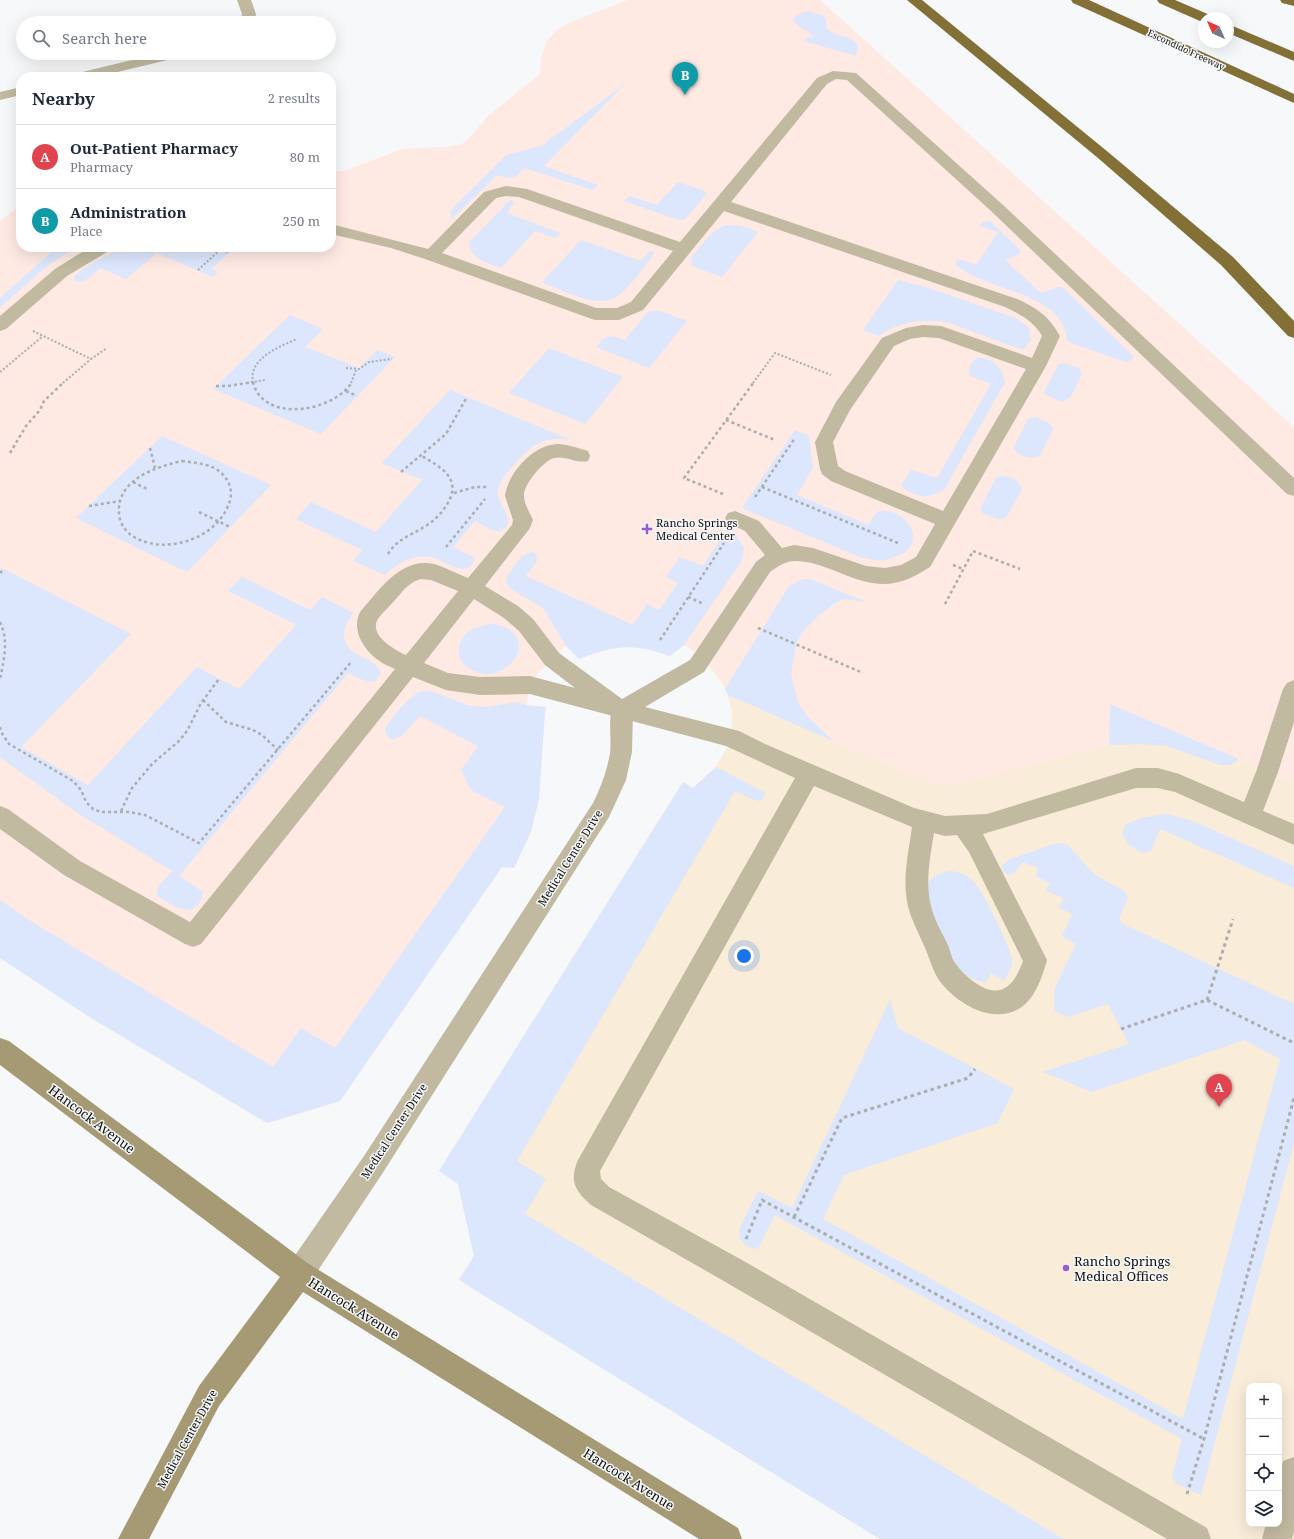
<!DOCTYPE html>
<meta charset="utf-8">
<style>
:root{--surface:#fff;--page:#f6f6f7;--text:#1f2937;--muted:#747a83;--line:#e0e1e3;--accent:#0f766e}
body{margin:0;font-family:"Noto Serif",serif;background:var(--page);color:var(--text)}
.controls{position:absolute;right:12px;bottom:12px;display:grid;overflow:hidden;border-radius:8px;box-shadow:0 4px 16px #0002}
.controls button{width:36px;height:36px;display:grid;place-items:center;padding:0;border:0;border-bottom:1px solid var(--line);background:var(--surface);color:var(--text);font:20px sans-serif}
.compass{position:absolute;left:1198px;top:12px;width:36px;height:36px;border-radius:50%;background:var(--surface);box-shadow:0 4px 16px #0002;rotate:315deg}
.you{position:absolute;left:744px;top:956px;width:14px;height:14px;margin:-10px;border:3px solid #fff;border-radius:50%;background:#1a73e8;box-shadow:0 0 0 6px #1a73e833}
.badge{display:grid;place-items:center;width:26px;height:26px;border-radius:50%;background:var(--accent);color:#fff;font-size:13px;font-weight:700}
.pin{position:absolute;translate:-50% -33px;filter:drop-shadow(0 1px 2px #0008)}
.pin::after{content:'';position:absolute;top:21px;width:14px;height:12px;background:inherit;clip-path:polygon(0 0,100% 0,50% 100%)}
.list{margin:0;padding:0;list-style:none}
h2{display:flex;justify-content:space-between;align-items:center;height:52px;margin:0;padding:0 16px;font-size:17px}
h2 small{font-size:13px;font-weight:400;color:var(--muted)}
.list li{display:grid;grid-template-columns:26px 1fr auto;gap:12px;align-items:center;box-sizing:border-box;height:64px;padding:0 16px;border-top:1px solid var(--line)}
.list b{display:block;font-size:15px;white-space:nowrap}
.list p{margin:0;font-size:13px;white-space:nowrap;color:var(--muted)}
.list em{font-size:13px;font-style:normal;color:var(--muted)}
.icon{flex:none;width:22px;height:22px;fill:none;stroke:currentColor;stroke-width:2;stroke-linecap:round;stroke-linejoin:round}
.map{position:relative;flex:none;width:1294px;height:1539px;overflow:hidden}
.search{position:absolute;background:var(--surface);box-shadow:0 4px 16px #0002;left:16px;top:16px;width:320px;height:44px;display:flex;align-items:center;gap:10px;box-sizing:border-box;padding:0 14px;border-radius:22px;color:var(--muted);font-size:15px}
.panel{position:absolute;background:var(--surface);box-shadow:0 4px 16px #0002;left:16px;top:72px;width:320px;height:180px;border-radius:16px}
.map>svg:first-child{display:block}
.commercial{fill:#f9ecd8;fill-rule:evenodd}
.medical{fill:#fee9e3}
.green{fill:#dce6fc}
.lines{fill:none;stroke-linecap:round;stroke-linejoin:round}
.path-far2{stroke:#acadad;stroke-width:2;stroke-dasharray:2 2;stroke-linecap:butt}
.path-far1{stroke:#acadad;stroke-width:2.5;stroke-dasharray:3 3;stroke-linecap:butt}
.path{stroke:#acadad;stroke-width:3;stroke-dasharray:3.5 3.5;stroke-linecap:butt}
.lane{fill:#c1b9a0;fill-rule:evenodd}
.street{fill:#c1b9a0;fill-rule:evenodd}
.secondary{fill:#a69a74;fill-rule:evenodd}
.highway{fill:#827037;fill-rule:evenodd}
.poi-dot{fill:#985bd2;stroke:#f7f8f9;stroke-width:1.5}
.labels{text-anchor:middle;stroke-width:3;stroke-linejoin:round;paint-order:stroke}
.far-street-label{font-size:9px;fill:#0d0d0d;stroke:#f7f8f9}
.poi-label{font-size:11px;fill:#0d0d0d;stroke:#f7f8f9;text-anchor:start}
.street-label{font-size:11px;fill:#0d0d0d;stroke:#f7f8f9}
.near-street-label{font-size:13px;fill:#0d0d0d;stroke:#f7f8f9}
.near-poi-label{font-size:13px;fill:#0d0d0d;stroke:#f7f8f9;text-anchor:start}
</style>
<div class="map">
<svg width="1294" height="1539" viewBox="0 0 1294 1539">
<rect width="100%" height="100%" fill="#f7f8f9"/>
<path class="commercial" d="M728 695 922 780 948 786 1109 745 1110 704 1294 783V1539H880L459 1280 474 1256 458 1184 439 1171 683 782 693 788 716 767 728 746 731 738 732 713ZM1249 1386H1279V1524H1249Z"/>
<polygon class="medical" points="628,0 820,0 1294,427 1294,783 1110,704 1109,745 948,786 922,780 728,695 721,681 700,655 678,641 586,635 566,646 552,659 540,671 530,685 526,705 521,802 364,1065 340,1101 267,1123 88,1016 0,958 0,221 21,205 21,247 331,247 331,172 344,171 403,149 445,147 462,144 473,134 487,117 540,74 541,58 546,42 558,29 573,21"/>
<g class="green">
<path d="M807 11 822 15 826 19V28C835 37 850 35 858 45L856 56 804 41 808 37 811 38 813 36C807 29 798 28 793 20L794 17Z"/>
<path d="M625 84 544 166 598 185 592 190 525 168C513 179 514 180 497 175L452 219 450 211 506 155 541 146Z"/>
<polygon points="678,182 702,190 707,194 684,220 679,220 624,201 630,196 657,205"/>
<path d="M510 200 513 201 514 203 507 213 560 233 555 238 535 231 501 268C488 263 470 259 469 242Z"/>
<path d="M988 221 991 222 1020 250V254L1005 260 1041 293 1058 287H1062L1133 356 1132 359 1128 362 1123 361 1071 343 1067 340C1063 291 987 292 956 265V261L959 259 976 265 998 232 979 226 983 222Z"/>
<path d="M726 225 741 226 758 232 722 277 692 266 691 258C701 246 711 230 726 225Z"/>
<path d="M581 240 641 261 651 250 654 254C644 267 633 283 620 294 600 312 563 290 542 282Z"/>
<polygon points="57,247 75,247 42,270 0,308 0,298"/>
<path d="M127 247H236L211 269 218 272 213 277 157 253 126 279 101 268C93 274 85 284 75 281L74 277C85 264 112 253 127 247Z"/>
<path d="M898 280 926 287 1018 319 1029 328 1031 340 1024 349 1017 348 947 322C920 319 901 321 878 336L863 330Z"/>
<path d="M651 311H660L687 321 649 368 596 347C608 334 608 335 625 340L646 314Z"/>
<polygon points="290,315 323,329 305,347 359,368 377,350 395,357 321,434 213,389"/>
<polygon points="549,348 623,377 585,424 509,393"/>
<path d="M977 358C992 357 1003 368 1005 382L945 488C932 499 917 498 903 488L902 484 911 470 937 478 991 384 969 375C968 368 971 362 977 358Z"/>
<polygon points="1065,363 1079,368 1082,374 1070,398 1062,402 1046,395 1044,392 1058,365"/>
<path d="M450 390 571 440C561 439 551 438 541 442 529 446 503 475 499 486 498 488 498 493 498 496 499 505 513 518 506 527 498 537 484 525 475 521L453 547 475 558 470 567C455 572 445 560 431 557 415 553 396 564 385 575L353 561 362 550 296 519 311 502 376 532 422 480 382 463Z"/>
<path d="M1036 417 1049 423 1053 429 1040 455C1033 461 1018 456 1013 448L1028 419Z"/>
<path d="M795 430 809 436 813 468 797 495 869 525 875 514 879 511C908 508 931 546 894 557 890 559 884 561 879 560 873 560 866 558 860 557L742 508Z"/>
<polygon points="162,436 271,485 187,572 76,518"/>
<path d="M1000 476C1008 475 1019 480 1022 489L1007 516C999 523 991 516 982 513L980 509 996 478Z"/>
<path d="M727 530 735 534 744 548 741 562 684 645 670 656C633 643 615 645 579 659L566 646 543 608 511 589 507 584 506 579C513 568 519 554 532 552L536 554 537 561 526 576 633 625 647 604 659 610 678 583 666 577 680 557 703 566Z"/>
<path d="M2 568 131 634 21 747 88 785 197 667 239 689 296 625 228 591 242 577 310 610 322 597 354 613C349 619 344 626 344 635 344 658 375 655 381 673L376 681C366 683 357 677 348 673L179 876 203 892C197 923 173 906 158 896 153 888 167 878 172 871L76 812 0 757V569Z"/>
<polygon points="803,579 810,579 866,602 843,599 831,606 817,617 804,630 796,644 791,674 798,703 809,718 833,741 728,695 725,689 789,586"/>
<path d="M492 624C548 632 505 693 469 668 455 659 456 642 468 632 475 627 483 625 492 624Z"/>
<path d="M422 691 434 692 467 705 485 707 518 702 526 705 546 707 545 712 539 799 531 832 514 868 502 867 340 1101 267 1123 88 1016 0 958V900L24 917 273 1067 301 1028 335 1048 505 807 471 790 461 770 478 746 420 716C413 723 391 755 385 729 394 714 407 698 422 691Z"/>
<polygon points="1110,704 1239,759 1230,765 1220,765 1167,746 1142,744 1109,745"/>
<polygon points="716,767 766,793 761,801 754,800 735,791 517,1161 546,1179 525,1214 1063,1539 880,1539 459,1280 474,1256 458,1184 439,1171 683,782 693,788"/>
<polygon points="1167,814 1193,821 1294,866 1294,888 1160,829 1151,851 1142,853 1129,845 1122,834 1125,825 1141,818"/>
<path d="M1057 843 1067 844 1094 874 1125 892 1128 897 1119 919 1123 924 1294 1004V1143L1201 1495 1176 1483 1172 1476 1182 1439 775 1215 759 1247 755 1249C747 1247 743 1244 739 1237L740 1227 758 1191 792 1208 890 1000 898 1028 1014 1089 998 1123 844 1175 823 1219 1183 1419 1280 1059 1244 1040 1092 1092 1043 1072 1129 1044 1108 1004 1068 1017 1054 1010 1055 988 1076 944 1062 936 1072 914 1059 908 1063 898 1046 890 1050 883 1036 876 1038 868 1023 862 1014 873 1010 875 1003 872 1002 866 1008 860Z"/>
<path d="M952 871C961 873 968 875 974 882 983 890 1011 949 1012 960 1012 968 1008 974 1004 981L991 973 986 982C972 980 963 975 955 964L932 915 926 885C933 876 940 872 952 871Z"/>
</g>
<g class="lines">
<g class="path-far2">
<polyline points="215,247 230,253"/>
<polyline points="198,270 221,249"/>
<polyline points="33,331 91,359 107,348"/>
<polyline points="346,368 359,369 369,362 392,359"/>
<polyline points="0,372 43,336"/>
<polyline points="63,383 91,359"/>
<polyline points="247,383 265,380"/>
<path d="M253 383C248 358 279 347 297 339"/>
<polyline points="351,383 356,370"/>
<polyline points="753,383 775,353 831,375"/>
</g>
<g class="path-far1">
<path d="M253 382C263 424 334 412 352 382"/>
<polyline points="216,386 228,386 253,382"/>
<polyline points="346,391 357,396"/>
<polyline points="726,420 775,440"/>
<polyline points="150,448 155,468"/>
<polyline points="10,453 26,426 40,410 44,401 64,382"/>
<path d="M182 461C190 462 198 463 206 465 215 467 223 473 227 480 232 488 232 498 228 506 215 538 169 554 138 539 128 535 120 525 119 514 116 480 155 467 182 461Z"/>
<polyline points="401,472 446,434 467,397"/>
<polyline points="133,482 149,490"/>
<polyline points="762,487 898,543"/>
<polyline points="454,493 475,487 487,487"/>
<polyline points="723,494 684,478 754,382"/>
<polyline points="755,497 795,438"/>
<polyline points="89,506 120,501"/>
<polyline points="199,512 230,527"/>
<polyline points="446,547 485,499"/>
<path d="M388 554C397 539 410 536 424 527 433 522 441 514 446 506 464 479 441 467 420 455"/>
<polyline points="953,565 963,569"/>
<polyline points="0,573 4,569"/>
<polyline points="688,597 704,604"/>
<polyline points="945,604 973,551 1020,569"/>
<path d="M0 622C9 642 4 659 0 679"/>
<polyline points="758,628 863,673"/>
<polyline points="660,640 724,543"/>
<polyline points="203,700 226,722 253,730 262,735 278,750"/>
<polyline points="0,727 1,732 9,744 73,781 81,790 86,802 93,809 101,812 129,812 145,815 199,843 352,661"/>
<polyline points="121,811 132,788 152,764 179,741 187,731 201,703 219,679"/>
</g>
<g class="path">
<polyline points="1207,1000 1233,919"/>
<polyline points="1121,1029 1207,1000 1294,1043"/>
<polyline points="794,1217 842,1118 968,1078 975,1069"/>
<polyline points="746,1239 762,1200 1204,1439"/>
<polyline points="1187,1494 1204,1439 1294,1098"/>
</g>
<g class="lane">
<path d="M833 71 856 73 1003 205 1294 478V496L1287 494 991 211 847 80 836 79 827 84 731 202 1017 299C1038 309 1048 315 1060 336L1046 366 930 567C916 576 901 584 884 584 853 584 825 561 795 561 785 561 777 567 770 572L704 672 645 707 739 731 765 744 914 808 945 816 987 814 1136 768H1158L1179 774 1244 802 1256 772 1283 689 1287 683 1294 680V722L1278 772 1263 811 1294 824V845L1175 792 1158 788H1136L983 834 1047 960C1043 974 1039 987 1030 999 1004 1031 958 1007 939 980 933 971 930 960 926 950 921 938 915 927 911 916 900 887 908 857 912 827L814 786 600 1171 601 1179 609 1187 742 1260 1207 1528 1211 1539H1167L722 1280 591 1205C575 1191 569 1181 578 1160L795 778 726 746 530 694 480 695 446 690 413 677 201 944 193 947 185 944 64 875 0 829V806L8 809 80 861 190 922 395 669C389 666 383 664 378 660 364 650 351 630 360 612 379 591 400 557 434 564 445 567 457 574 468 578L512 525 513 520 505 496C508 473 533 445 557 444 567 444 578 448 588 451L590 456 588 461C576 464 566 455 554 458 543 461 523 485 524 496 524 504 530 513 533 520L530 528 485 586 518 606 533 619 559 653 622 699 690 660 756 562 765 555 745 531 728 523 725 518 728 513 735 511 759 521 782 548 794 545 813 548 866 566 885 568 901 565 916 557 935 524 831 481 822 474 820 469 815 442 836 402 882 338 906 328 923 325 941 326 1032 358 1042 336C1034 321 1020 314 1005 307L724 211 643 310 619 320H595L589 318 425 259 391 248 331 234V224L428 249 484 192 506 186 527 189 680 242 817 78ZM506 196 519 197 673 251 631 302 617 308H596L442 253 496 198ZM923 337 939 338 1026 369 943 511 845 471 838 466 833 442 850 410 894 346 910 339ZM421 579 431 580 458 591 406 655C395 650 368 635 378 619 382 613 389 607 395 600 402 592 410 581 421 579ZM474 599 504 618 519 631 545 665 575 688 530 676 480 677 448 673 424 663ZM934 833 945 836 957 835 969 852 1023 961C1014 986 1000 1001 974 982 967 977 960 970 955 963 951 957 950 949 947 943 941 931 934 919 931 906 925 882 930 857 934 833Z"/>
<polygon points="90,247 111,247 109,251 67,276 6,329 0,331 0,316 55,269"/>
<polygon points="1294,1457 1294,1532 1292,1539 1262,1539 1266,1524 1279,1524 1279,1473 1283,1461"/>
</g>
<g class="street">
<polygon points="237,0 251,0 256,14 254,23 240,23 242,14"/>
<polygon points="161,53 186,53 184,56 97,77 72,77 74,74"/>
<polygon points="21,87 21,95 0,100 0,92"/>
<path d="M622 701 630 704 633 710 632 752 626 780 609 817 382 1174 309 1284 299 1288 289 1284 285 1274 289 1264 364 1156 593 803C601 787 607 771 610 753 612 737 607 718 614 704Z"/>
</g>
<polygon class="secondary" points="0,1038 9,1041 309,1264 738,1528 742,1539 699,1539 303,1292 219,1406 149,1539 118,1539 199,1386 280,1277 0,1065"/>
<g class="highway">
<polygon points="907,0 922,0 1108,152 1233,257 1294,321 1294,338 1288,336 1221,265 1098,158"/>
<polygon points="1071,0 1089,0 1294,94 1294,103 1073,3"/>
<polygon points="1157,0 1175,0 1210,15 1212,18 1204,18 1204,22 1200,21 1159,3"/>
<polygon points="1280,0 1294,0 1294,6 1282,3"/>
<polygon points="1228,24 1294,52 1294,61 1228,33"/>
</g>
</g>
<g class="poi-dot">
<path d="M645 523h4v4h4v4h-4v4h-4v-4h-4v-4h4z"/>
<circle cx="1066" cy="1268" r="4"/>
</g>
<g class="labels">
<g class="far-street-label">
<text transform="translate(1186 50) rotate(25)" y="3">Escondido Freeway</text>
</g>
<g class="poi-label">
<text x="656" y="527">Rancho Springs<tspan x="656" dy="13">Medical Center</tspan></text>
</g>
<g class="street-label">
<text transform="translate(570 858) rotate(-58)" y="4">Medical Center Drive</text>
<text transform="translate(394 1131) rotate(-57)" y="4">Medical Center Drive</text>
<text transform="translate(187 1439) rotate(-61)" y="4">Medical Center Drive</text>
</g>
<g class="near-street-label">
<text transform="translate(92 1119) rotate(37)" y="5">Hancock Avenue</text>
<text transform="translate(354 1308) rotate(32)" y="5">Hancock Avenue</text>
<text transform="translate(629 1479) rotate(32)" y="5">Hancock Avenue</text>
</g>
<g class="near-poi-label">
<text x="1074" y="1266">Rancho Springs<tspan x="1074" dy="15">Medical Offices</tspan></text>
</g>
</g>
</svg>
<div class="controls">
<button>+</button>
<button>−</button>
<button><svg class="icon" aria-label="locate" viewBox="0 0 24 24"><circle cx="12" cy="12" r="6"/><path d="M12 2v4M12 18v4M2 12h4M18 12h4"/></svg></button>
<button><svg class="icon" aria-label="layers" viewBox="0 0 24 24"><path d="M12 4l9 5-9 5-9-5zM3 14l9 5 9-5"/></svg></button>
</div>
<svg class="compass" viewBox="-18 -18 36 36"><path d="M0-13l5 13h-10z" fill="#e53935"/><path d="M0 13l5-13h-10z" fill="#747a83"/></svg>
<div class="you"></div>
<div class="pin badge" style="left:1219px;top:1107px;background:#e0444e">A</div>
<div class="pin badge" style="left:685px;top:95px;background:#0f9aa8">B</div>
<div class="search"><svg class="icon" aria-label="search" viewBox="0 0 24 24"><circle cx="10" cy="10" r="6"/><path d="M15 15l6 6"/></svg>Search here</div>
<section class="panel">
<h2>Nearby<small>2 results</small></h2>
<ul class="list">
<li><span class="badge" style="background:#e0444e">A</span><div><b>Out-Patient Pharmacy</b><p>Pharmacy</p></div><em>80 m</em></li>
<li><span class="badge" style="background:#0f9aa8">B</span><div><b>Administration</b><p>Place</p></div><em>250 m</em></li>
</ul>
</section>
</div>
